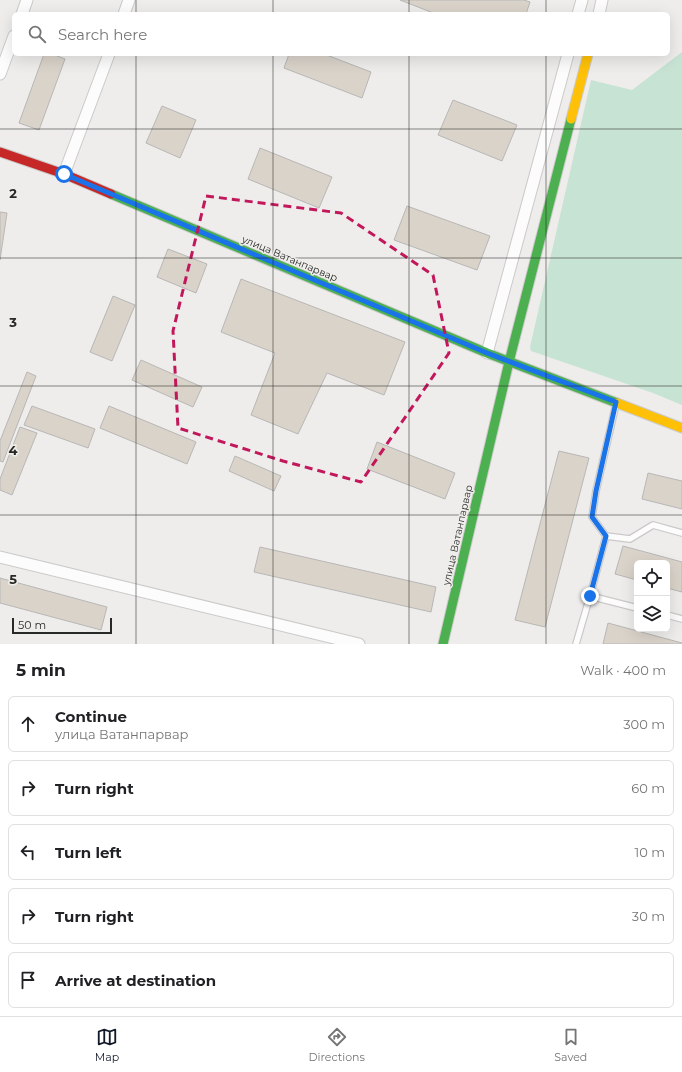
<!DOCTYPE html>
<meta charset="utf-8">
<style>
:root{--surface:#fff;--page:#f2f2f2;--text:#202124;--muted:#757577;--line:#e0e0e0;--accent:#111827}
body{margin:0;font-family:Montserrat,sans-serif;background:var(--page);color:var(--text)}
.controls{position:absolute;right:12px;bottom:12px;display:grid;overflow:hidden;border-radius:6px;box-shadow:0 4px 16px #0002}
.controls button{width:36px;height:36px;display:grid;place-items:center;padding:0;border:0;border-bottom:1px solid var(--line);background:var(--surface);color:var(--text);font:20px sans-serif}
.scale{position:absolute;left:12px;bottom:10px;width:100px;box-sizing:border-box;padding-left:4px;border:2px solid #282827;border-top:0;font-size:11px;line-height:14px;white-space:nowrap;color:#282827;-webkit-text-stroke:3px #efeeeb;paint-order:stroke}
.stop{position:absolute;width:12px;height:12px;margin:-9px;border:3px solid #1a73e8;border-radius:50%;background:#fff}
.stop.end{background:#1a73e8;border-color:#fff;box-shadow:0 1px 4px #0008}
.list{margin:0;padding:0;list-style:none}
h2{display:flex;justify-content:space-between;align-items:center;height:52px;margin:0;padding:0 16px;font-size:17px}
h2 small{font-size:13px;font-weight:400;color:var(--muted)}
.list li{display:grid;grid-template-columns:26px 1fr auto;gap:12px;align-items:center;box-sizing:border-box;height:56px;margin:0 8px 8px;padding:0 8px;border:1px solid var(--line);border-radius:6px}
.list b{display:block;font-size:15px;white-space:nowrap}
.list p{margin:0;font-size:13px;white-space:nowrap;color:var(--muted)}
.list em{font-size:13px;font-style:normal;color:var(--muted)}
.icon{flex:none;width:22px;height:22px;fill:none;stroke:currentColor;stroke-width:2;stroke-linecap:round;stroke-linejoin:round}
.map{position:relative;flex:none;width:682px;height:644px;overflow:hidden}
.search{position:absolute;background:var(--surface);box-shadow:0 4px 16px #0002;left:12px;right:12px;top:12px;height:44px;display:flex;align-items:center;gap:10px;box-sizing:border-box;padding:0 14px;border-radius:6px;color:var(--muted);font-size:15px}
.sheet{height:372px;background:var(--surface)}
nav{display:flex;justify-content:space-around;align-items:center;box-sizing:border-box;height:56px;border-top:1px solid var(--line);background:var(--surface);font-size:11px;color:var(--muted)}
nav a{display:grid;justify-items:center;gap:2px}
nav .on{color:var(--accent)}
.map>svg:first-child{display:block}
.green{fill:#c7e3d3}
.building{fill:#dad3ca;stroke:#b8b7b6}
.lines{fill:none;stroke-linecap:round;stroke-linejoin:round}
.lane-casing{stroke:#cbcac9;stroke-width:8}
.street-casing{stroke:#cbcac9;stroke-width:13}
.fast-casing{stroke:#cbcac9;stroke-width:11}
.slow-casing{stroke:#cbcac9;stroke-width:11}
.jam-casing{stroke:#cbcac9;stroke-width:11}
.lane{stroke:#fcfcfc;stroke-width:5.5}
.street{stroke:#fcfcfc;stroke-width:11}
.fast{stroke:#4caf50;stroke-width:9}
.slow{stroke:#ffc107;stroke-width:9}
.jam{stroke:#c62828;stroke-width:9}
.route{stroke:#1a73e8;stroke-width:5}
.marked{fill:none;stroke:#c2185b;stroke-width:3;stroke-dasharray:8 5;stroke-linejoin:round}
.grid{fill:none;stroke:#282827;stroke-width:1;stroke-opacity:0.55}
.labels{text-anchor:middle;stroke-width:3;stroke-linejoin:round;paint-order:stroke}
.street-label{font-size:10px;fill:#282827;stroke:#efeeeb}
.grid-label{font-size:13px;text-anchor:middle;font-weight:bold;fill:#282827;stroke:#efeeeb;stroke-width:3;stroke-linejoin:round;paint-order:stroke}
</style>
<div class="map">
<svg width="682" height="644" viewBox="0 0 682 644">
<rect width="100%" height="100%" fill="#eeedec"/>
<polygon class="green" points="682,52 682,405 653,393 531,351 530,347 591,80 632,90"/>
<g class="building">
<polygon points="400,0 524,0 530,2 526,14 436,14"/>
<polygon points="44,54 52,54 65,59 39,130 19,123"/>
<polygon points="289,54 324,54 371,72 362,98 284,68"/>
<polygon points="453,100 517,125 502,161 438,135"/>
<polygon points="162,106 196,120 180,158 146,143"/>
<polygon points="260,148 332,177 319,208 248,179"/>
<polygon points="407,206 490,236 477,270 394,240"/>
<polygon points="0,212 7,213 0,260"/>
<polygon points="168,249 207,264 196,293 157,277"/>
<polygon points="241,279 405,342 384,395 327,373 298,434 251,415 275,353 221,332"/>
<polygon points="113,296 135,305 112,361 90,352"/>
<polygon points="141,360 202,387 193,407 132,380"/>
<polygon points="27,372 36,376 3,462 0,461 0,441"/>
<polygon points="32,406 95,429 88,448 24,425"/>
<polygon points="109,406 196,442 187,464 100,428"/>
<polygon points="20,427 37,433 12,495 0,490 0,479"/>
<polygon points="377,442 455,473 445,499 367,469"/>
<polygon points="559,451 589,458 545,627 515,620"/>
<polygon points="235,456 281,476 274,491 229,471"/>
<polygon points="648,473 682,481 682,509 642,499"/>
<polygon points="623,546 682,562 682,592 667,588 667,563 637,563 637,580 615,574"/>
<polygon points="260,547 436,587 431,612 254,572"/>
<polygon points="0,578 107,607 101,630 0,603"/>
<polygon points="608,623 682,643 682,644 603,644"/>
</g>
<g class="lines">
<defs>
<g id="lane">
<polyline points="606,536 592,517 596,491 616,404"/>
<polyline points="590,596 606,536 630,539 653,525 682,533"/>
<polyline points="667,615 682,619"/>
<polyline points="576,644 590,596 637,608"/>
</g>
<g id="street">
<polyline points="22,14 27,0"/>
<polyline points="124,14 129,0"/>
<polyline points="578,14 582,0"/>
<polyline points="599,14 602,0"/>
<polyline points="0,74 14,36"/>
<polyline points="64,174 109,54"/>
<polyline points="487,353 568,54"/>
<polyline points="0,557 359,644"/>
</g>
<g id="fast">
<polyline points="111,194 487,353 617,403"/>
<polyline points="443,644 509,362 571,119"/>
</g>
<g id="slow">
<polyline points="571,119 588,54"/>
<polyline points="617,403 682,428"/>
</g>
<polyline id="jam" points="0,152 64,174 111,194"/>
</defs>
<use href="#lane" class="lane-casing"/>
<use href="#street" class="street-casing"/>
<use href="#fast" class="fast-casing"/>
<use href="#slow" class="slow-casing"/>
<use href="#jam" class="jam-casing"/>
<use href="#lane" class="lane"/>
<use href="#street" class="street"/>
<use href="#fast" class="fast"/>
<use href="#slow" class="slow"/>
<use href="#jam" class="jam"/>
</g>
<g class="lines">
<polyline class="route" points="64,174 487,353 616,402 596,491 592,517 606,536 590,596"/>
</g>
<path class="marked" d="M206 196 341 213 433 275 449 353 361 482 283 461 178 428 173 331Z"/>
<path class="grid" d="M136 0V14M273 0V14M409 0V14M546 0V14M136 54V644M273 54V644M409 54V644M546 54V644M0 129H682M0 258H682M0 386H682M0 515H682"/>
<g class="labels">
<g class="street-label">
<text transform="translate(290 258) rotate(23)" y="4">улица Ватанпарвар</text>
<text transform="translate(457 535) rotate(-77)" y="4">улица Ватанпарвар</text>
</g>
</g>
<g class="grid-label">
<text x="13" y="198">2</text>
<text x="13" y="327">3</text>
<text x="13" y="455">4</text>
<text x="13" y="584">5</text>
</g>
</svg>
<div class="controls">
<button><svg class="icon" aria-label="locate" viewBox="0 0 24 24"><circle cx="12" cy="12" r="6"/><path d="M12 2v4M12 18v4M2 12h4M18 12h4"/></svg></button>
<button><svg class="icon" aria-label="layers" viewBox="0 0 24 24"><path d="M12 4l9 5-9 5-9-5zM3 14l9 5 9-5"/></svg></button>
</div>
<div class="scale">50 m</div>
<div class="stop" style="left:64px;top:174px"></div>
<div class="stop end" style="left:590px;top:596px"></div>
<div class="search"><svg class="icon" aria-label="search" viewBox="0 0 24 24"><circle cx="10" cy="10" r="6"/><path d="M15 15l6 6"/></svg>Search here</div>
</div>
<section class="sheet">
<h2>5 min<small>Walk · 400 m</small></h2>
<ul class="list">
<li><svg class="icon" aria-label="ahead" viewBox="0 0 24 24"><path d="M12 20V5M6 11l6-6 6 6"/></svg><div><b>Continue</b><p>улица Ватанпарвар</p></div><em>300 m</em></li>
<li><svg class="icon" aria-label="right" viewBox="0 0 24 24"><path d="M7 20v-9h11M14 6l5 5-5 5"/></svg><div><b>Turn right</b></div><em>60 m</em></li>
<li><svg class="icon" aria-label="left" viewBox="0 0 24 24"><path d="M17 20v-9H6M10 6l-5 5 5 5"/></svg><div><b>Turn left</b></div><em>10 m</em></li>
<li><svg class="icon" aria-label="right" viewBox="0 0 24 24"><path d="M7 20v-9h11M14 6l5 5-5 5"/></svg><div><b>Turn right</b></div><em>30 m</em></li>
<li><svg class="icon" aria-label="arrive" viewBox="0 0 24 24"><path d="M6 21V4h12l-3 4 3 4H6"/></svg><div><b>Arrive at destination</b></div></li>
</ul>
</section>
<nav>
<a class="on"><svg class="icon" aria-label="map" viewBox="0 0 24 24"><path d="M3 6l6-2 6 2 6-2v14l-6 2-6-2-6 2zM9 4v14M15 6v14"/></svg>Map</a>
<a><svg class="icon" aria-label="directions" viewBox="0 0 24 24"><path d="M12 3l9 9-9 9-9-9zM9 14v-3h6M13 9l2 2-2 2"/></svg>Directions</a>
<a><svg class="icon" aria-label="saved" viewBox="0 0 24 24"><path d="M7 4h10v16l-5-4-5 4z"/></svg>Saved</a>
</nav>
